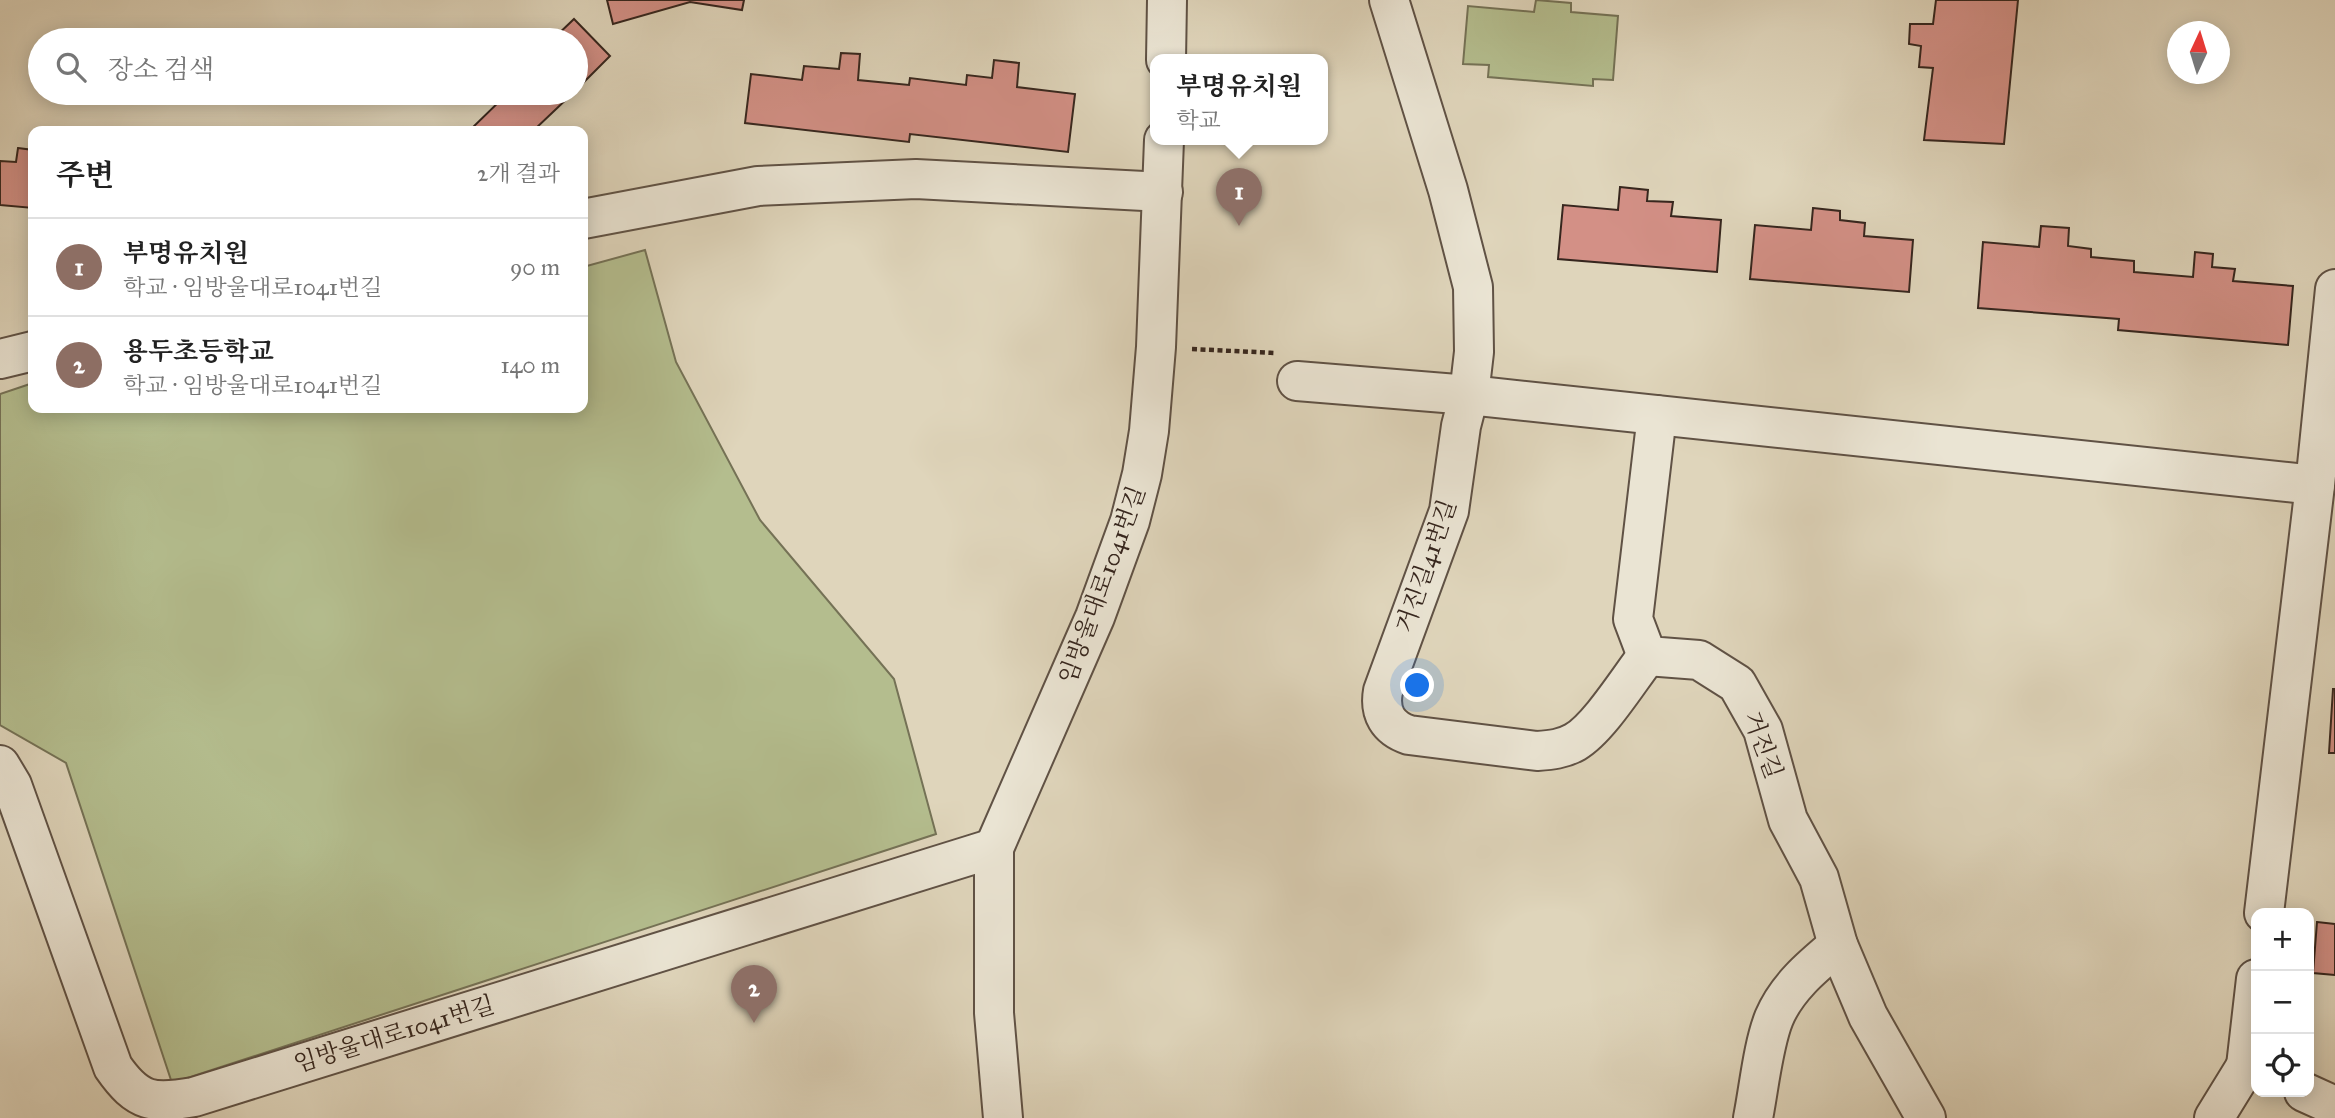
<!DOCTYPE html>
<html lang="ko">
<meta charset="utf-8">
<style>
:root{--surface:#fff;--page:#f2f2f2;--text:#222;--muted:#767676;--line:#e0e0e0;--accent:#ea580c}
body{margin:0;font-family:"IM FELL Great Primer","Noto Serif KR",serif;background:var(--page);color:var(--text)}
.controls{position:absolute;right:21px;bottom:21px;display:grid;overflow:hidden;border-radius:14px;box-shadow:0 4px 18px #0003}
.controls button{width:63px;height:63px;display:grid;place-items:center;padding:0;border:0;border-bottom:2px solid var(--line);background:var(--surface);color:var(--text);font:35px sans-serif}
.compass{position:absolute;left:2167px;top:21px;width:63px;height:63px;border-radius:50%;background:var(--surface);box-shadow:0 4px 18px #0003;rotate:4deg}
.you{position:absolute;left:1418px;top:686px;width:24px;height:24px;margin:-18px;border:5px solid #fff;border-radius:50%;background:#1a73e8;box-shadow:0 0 0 10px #1a73e833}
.badge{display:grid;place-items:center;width:46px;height:46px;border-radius:50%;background:var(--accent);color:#fff;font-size:23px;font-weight:700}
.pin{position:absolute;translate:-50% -58px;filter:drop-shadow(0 2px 4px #0008)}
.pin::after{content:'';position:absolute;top:37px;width:24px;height:21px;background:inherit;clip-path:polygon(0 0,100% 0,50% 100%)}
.popup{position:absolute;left:1150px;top:54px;width:178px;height:91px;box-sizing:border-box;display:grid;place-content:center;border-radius:14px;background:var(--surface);filter:drop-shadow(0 2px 5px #0005);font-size:23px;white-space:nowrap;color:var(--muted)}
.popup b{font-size:26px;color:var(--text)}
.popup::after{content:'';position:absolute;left:50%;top:100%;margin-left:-14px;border:14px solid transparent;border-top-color:var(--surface)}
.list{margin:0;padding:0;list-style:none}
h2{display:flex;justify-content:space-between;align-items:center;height:91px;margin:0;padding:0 28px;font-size:30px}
h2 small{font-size:23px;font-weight:400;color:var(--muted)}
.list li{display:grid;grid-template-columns:46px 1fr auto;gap:21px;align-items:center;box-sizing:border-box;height:98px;padding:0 28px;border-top:2px solid var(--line)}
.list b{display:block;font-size:26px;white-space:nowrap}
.list p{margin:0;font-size:23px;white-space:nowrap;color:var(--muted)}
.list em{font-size:23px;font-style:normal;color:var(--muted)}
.icon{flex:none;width:38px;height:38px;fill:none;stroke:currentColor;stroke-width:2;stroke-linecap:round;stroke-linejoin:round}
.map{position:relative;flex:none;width:2335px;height:1118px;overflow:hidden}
.search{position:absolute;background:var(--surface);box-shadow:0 4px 18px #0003;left:28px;top:28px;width:560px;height:77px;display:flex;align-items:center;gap:18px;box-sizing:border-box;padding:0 24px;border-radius:38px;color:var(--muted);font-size:26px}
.panel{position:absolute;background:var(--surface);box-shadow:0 4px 18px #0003;left:28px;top:126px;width:560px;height:287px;border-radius:14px}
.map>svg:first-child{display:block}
.green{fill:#b4bd8e;stroke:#757256;stroke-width:2}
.building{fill:#d39086;stroke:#36261e;stroke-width:2}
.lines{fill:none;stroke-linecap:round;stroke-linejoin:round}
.minor-casing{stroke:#605245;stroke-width:42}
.path{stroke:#36261e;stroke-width:4.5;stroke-dasharray:5 3.5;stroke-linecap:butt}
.minor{stroke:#eae4d3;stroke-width:38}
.labels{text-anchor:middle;stroke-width:5;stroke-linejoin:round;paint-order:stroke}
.street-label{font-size:24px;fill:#36261e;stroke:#eae4d3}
</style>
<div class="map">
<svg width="2335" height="1118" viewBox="0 0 2335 1118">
<rect width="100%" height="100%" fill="#dfd5bb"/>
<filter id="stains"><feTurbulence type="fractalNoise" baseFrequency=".00286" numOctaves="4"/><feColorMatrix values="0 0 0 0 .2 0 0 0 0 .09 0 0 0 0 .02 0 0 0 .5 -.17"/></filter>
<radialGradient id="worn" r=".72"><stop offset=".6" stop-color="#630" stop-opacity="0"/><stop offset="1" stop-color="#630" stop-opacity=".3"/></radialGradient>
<g class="green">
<polygon points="1536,0 1571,3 1571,12 1618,16 1613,80 1593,79 1593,86 1488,77 1489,65 1463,64 1468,6 1534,12"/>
<polygon points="645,250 676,362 760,520 894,679 936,834 172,1083 66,763 0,725 0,394 33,383 33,408 583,408 583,267"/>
</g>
<g class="building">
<polygon points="607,0 744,0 742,10 690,2 613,24"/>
<polygon points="1936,0 2018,0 2004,144 1924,140 1933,68 1919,67 1921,46 1909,44 1910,24 1933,24"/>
<polygon points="574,19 610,56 576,90 576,40 552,40"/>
<polygon points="841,53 860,54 858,80 909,85 910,78 966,85 967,75 992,78 994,60 1019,63 1017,87 1075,94 1068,152 910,134 909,142 745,123 751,74 802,80 804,66 839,69"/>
<polygon points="501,93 573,93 533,131 469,131 504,97"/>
<polygon points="18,148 33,150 33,208 0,205 0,161 16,162"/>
<polygon points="1620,187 1648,190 1647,201 1673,202 1671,216 1721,220 1717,272 1558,259 1563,205 1618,210"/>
<polygon points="1813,208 1840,211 1840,220 1865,223 1864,236 1913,240 1909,292 1750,279 1755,225 1811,230"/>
<polygon points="2041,226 2069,228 2068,246 2091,249 2091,257 2134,261 2134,272 2193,277 2195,252 2213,254 2212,267 2235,269 2233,281 2293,286 2288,345 2118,330 2119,319 1978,308 1983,242 2039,247"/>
<polygon points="2333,689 2335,689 2335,753 2329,753"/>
<polygon points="2317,922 2335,924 2335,975 2313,973"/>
</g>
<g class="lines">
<defs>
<g id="minor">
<path d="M1389 0 1448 190 1473 287 1474 352 1469 395 1461 426 1449 511 1383 691C1379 713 1388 728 1409 735L1537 751C1551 750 1563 749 1575 742 1599 728 1629 679 1647 656"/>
<polyline points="1166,60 1167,0"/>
<polyline points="583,219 758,186 916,179 1163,192"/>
<polyline points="0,359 33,351"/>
<polyline points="1297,381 1469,395 2315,485"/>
<polyline points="1657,415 1633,619 1647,656 1699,660 1737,684 1763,730 1788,820 1819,878 1838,945 1868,1016 1926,1118"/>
<path d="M0 765 12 785 113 1067C138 1103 153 1104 194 1097L994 848"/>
<polyline points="2264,913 2315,485 2335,289"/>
<polyline points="2246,1066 2256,979"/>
<polyline points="2304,1092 2335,1106"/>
<polyline points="1003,1118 994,1013 994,848 1095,617 1130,521 1142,474 1149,431 1156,347 1164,140"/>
<path d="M1753 1118C1759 1088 1763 1045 1774 1018 1787 987 1813 966 1838 945"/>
<polyline points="2214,1118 2246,1066 2256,1070"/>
</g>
</defs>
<use href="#minor" class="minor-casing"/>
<polyline class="path" points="1192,349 1275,353"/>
<use href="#minor" class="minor"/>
</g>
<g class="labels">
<g class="street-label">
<text transform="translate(1426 566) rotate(-71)" y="8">거진길41번길</text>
<text transform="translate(1102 585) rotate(-70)" y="8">임방울대로1041번길</text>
<text transform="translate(1763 745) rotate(70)" y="8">거진길</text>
<text transform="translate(394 1034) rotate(-17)" y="8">임방울대로1041번길</text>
</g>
</g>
<rect width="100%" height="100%" filter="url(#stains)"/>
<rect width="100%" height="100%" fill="url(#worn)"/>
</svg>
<div class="controls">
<button>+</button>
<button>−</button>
<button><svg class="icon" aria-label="locate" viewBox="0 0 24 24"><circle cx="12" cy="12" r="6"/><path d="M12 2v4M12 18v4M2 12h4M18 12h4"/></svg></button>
</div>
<svg class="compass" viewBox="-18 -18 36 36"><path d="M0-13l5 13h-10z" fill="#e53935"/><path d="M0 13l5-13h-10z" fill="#767676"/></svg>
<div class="you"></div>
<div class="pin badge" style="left:1239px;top:226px;background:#8d6e63">1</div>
<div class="popup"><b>부명유치원</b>학교</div>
<div class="pin badge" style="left:754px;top:1023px;background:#8d6e63">2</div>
<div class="search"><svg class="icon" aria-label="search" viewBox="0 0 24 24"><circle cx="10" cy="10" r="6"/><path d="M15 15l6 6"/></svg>장소 검색</div>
<section class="panel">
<h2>주변<small>2개 결과</small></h2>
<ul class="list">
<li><span class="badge" style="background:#8d6e63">1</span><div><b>부명유치원</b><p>학교 · 임방울대로1041번길</p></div><em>90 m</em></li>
<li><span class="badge" style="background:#8d6e63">2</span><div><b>용두초등학교</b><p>학교 · 임방울대로1041번길</p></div><em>140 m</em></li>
</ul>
</section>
</div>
